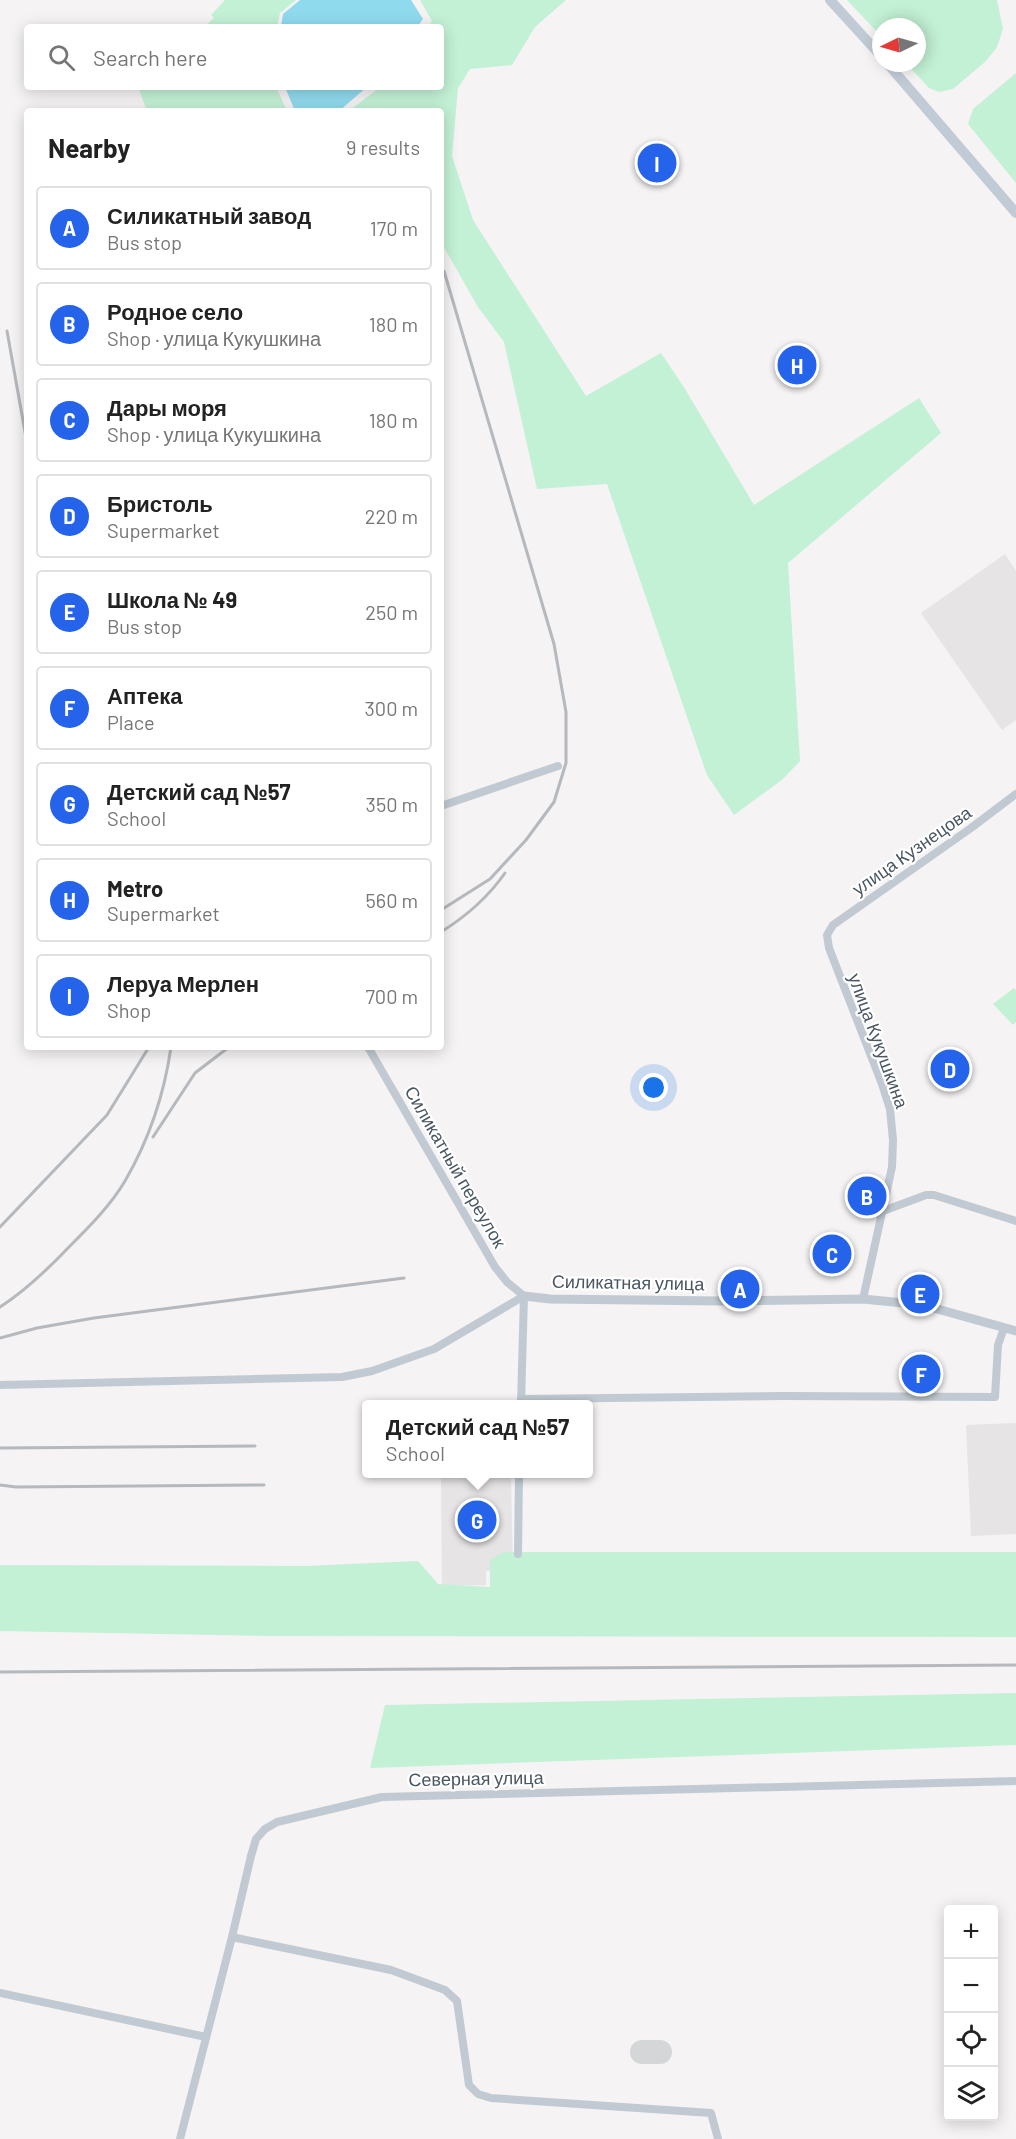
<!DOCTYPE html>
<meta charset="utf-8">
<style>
:root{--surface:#fff;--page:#f6f6f6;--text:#222;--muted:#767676;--line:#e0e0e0;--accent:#2563eb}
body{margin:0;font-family:Barlow,sans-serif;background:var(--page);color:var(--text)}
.controls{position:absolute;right:18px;bottom:18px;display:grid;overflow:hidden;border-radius:6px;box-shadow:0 3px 15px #0003}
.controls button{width:54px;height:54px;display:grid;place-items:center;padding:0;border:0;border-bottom:2px solid var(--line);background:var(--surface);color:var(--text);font:30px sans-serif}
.compass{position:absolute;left:872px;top:18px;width:54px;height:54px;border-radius:50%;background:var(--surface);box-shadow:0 3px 15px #0003;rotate:265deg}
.you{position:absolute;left:654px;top:1088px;width:21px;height:21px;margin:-15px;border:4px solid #fff;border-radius:50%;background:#1a73e8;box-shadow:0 0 0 9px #1a73e833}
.badge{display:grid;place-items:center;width:39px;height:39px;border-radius:50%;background:var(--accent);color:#fff;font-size:20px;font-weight:700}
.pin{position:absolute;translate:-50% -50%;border:3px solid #fff;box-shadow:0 2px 6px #0006}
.popup{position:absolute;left:362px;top:1400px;width:231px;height:78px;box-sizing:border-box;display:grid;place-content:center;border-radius:6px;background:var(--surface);filter:drop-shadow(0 2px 4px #0005);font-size:20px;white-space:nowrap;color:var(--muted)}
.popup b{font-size:22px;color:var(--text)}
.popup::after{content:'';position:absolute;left:50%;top:100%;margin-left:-12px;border:12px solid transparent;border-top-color:var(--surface)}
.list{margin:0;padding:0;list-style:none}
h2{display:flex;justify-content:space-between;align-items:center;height:78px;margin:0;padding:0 24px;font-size:26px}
h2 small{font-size:20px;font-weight:400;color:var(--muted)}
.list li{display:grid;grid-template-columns:39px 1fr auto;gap:18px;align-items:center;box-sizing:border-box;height:84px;margin:0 12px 12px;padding:0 12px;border:2px solid var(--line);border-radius:6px}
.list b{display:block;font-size:22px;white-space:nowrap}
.list p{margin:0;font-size:20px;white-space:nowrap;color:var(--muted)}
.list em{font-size:20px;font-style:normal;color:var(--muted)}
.icon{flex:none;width:33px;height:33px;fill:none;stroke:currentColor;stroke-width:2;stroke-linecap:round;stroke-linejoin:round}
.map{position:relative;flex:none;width:1016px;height:2139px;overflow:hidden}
.search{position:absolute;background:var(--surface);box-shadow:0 3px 15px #0003;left:24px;top:24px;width:420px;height:66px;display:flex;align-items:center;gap:15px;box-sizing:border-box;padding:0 21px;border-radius:6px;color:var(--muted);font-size:22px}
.panel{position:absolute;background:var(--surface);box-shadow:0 3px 15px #0003;left:24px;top:108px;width:420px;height:942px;border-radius:6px}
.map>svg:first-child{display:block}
.education{fill:#e6e4e5}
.green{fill:#c3f1d5}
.water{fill:#90daee}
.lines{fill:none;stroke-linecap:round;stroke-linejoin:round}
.taxiway{stroke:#d5d6d8;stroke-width:24}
.minor{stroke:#c1cad2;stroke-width:8}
.tertiary{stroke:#c1cad2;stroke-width:9}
.secondary{stroke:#c1cbd6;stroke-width:10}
.rail{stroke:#b5b8bd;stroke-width:3}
.labels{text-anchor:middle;stroke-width:4.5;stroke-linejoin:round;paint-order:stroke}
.street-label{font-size:18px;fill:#4a5661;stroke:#fff}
</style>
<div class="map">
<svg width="1016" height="2139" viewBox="0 0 1016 2139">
<rect width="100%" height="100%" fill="#f5f3f3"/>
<g class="education">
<polygon points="1005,554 1016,571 1016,720 1002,730 921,613"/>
<polygon points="1016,1423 1016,1534 971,1536 966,1425"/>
<polygon points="441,1474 511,1474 513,1571 486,1571 486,1585 442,1586"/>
</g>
<g class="green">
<polygon points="225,0 296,0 280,13 277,27 204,27 214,18 211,15"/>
<polygon points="420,0 566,0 535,27 512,65 470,69 458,88 452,156 473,220 586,396 661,353 685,389 754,505 919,398 941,433 788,563 800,761 783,779 734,815 707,775 607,484 537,489 504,342 478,307 441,242 441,111 349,111 380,87 441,87 441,27 428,27 432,21"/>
<polygon points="847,0 997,0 1003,29 997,47 986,61 953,89 939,92 929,88 906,63 917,63 917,27 881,27 881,36"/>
<polygon points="1016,73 1016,183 968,124 973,109"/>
<polygon points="138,87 276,87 287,111 147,111"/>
<polygon points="1014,988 1016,990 1016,1022 1013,1025 993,1004"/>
<polygon points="503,1552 1016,1552 1016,1637 273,1636 0,1631 0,1565 306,1566 418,1561 438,1584 490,1587 490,1560"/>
<polygon points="1016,1693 1016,1745 370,1768 385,1705"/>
</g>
<g class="water">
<polygon points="300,0 411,0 423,19 417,27 281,27 283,14"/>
<polygon points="285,87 367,87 339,111 295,111"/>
</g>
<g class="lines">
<polyline class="taxiway" points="642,2052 660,2052"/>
<g class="minor">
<polyline points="441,806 558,766"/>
<polyline points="368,1047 495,1267 507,1282 524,1296"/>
<polyline points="883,1211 926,1195 934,1195 1016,1221"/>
<polyline points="863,1299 892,1167 893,1140 890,1109 882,1084 829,948 827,935 833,925 971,828 1016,794"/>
<polyline points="0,1385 342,1377 372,1371 434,1349 524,1296"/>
<polyline points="521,1399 784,1396 995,1397 998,1345 1004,1328"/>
<polyline points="521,1403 524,1296"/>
<polyline points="518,1554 519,1474"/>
<polyline points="232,1937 391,1970 445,1990 457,2001 469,2085 478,2094 491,2098 711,2113 718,2139"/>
<polyline points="0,1993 206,2037"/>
<polyline points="180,2139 232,1937 251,1856 256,1839 265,1829 277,1822 382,1797 1016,1781"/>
</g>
<polyline class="tertiary" points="524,1296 550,1299 720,1301 863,1299 923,1305 1016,1331"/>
<g class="secondary">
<polyline points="830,0 881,56"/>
<polyline points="887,63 1016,213"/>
</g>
<g class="rail">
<polyline points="7,331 27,443"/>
<polyline points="441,910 490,879 526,840 554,802 566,763 566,712 554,644 444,271"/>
<path d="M441 932C465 917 489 896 505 873"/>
<polyline points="153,1137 195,1073 229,1047"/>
<polyline points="0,1227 107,1115 149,1047"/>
<path d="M0 1307C25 1291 48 1269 69 1247 89 1227 111 1205 125 1181 150 1138 164 1096 171 1047"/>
<polyline points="0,1338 37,1328 94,1318 404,1278"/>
<polyline points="0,1448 255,1446"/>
<polyline points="0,1485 16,1487 264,1485"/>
<polyline points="0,1672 1016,1665"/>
</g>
</g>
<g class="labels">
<g class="street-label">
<text transform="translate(912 851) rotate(-35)" y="6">улица Кузнецова</text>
<text transform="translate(878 1041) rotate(70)" y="6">улица Кукушкина</text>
<text transform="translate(455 1167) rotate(60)" y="6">Силикатный переулок</text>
<text transform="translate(628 1283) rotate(1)" y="6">Силикатная улица</text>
<text transform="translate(476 1779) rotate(-1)" y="6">Северная улица</text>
</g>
</g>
</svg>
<div class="controls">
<button>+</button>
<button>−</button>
<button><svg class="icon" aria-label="locate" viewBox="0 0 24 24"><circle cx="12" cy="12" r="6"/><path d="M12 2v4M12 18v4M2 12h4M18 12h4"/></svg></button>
<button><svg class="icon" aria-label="layers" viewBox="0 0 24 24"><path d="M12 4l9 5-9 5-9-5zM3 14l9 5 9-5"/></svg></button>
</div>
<svg class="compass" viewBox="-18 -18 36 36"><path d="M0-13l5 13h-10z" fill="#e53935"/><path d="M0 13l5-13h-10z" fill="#767676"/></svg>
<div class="you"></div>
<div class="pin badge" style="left:740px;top:1289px">A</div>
<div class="pin badge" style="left:867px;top:1196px">B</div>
<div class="pin badge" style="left:832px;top:1254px">C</div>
<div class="pin badge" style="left:950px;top:1069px">D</div>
<div class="pin badge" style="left:920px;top:1294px">E</div>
<div class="pin badge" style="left:921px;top:1374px">F</div>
<div class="pin badge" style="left:477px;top:1520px">G</div>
<div class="popup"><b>Детский сад №57</b>School</div>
<div class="pin badge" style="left:797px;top:365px">H</div>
<div class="pin badge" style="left:657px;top:163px">I</div>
<div class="search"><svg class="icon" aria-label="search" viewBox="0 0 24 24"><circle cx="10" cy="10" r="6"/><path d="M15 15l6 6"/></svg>Search here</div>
<section class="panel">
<h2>Nearby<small>9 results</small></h2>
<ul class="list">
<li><span class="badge">A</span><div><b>Силикатный завод</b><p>Bus stop</p></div><em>170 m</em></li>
<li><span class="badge">B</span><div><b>Родное село</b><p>Shop · улица Кукушкина</p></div><em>180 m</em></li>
<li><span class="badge">C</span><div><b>Дары моря</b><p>Shop · улица Кукушкина</p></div><em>180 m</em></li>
<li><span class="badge">D</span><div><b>Бристоль</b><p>Supermarket</p></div><em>220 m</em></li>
<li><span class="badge">E</span><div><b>Школа № 49</b><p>Bus stop</p></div><em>250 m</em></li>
<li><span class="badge">F</span><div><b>Аптека</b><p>Place</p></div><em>300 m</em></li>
<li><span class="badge">G</span><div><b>Детский сад №57</b><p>School</p></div><em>350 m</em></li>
<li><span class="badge">H</span><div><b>Metro</b><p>Supermarket</p></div><em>560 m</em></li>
<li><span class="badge">I</span><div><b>Леруа Мерлен</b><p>Shop</p></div><em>700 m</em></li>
</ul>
</section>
</div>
